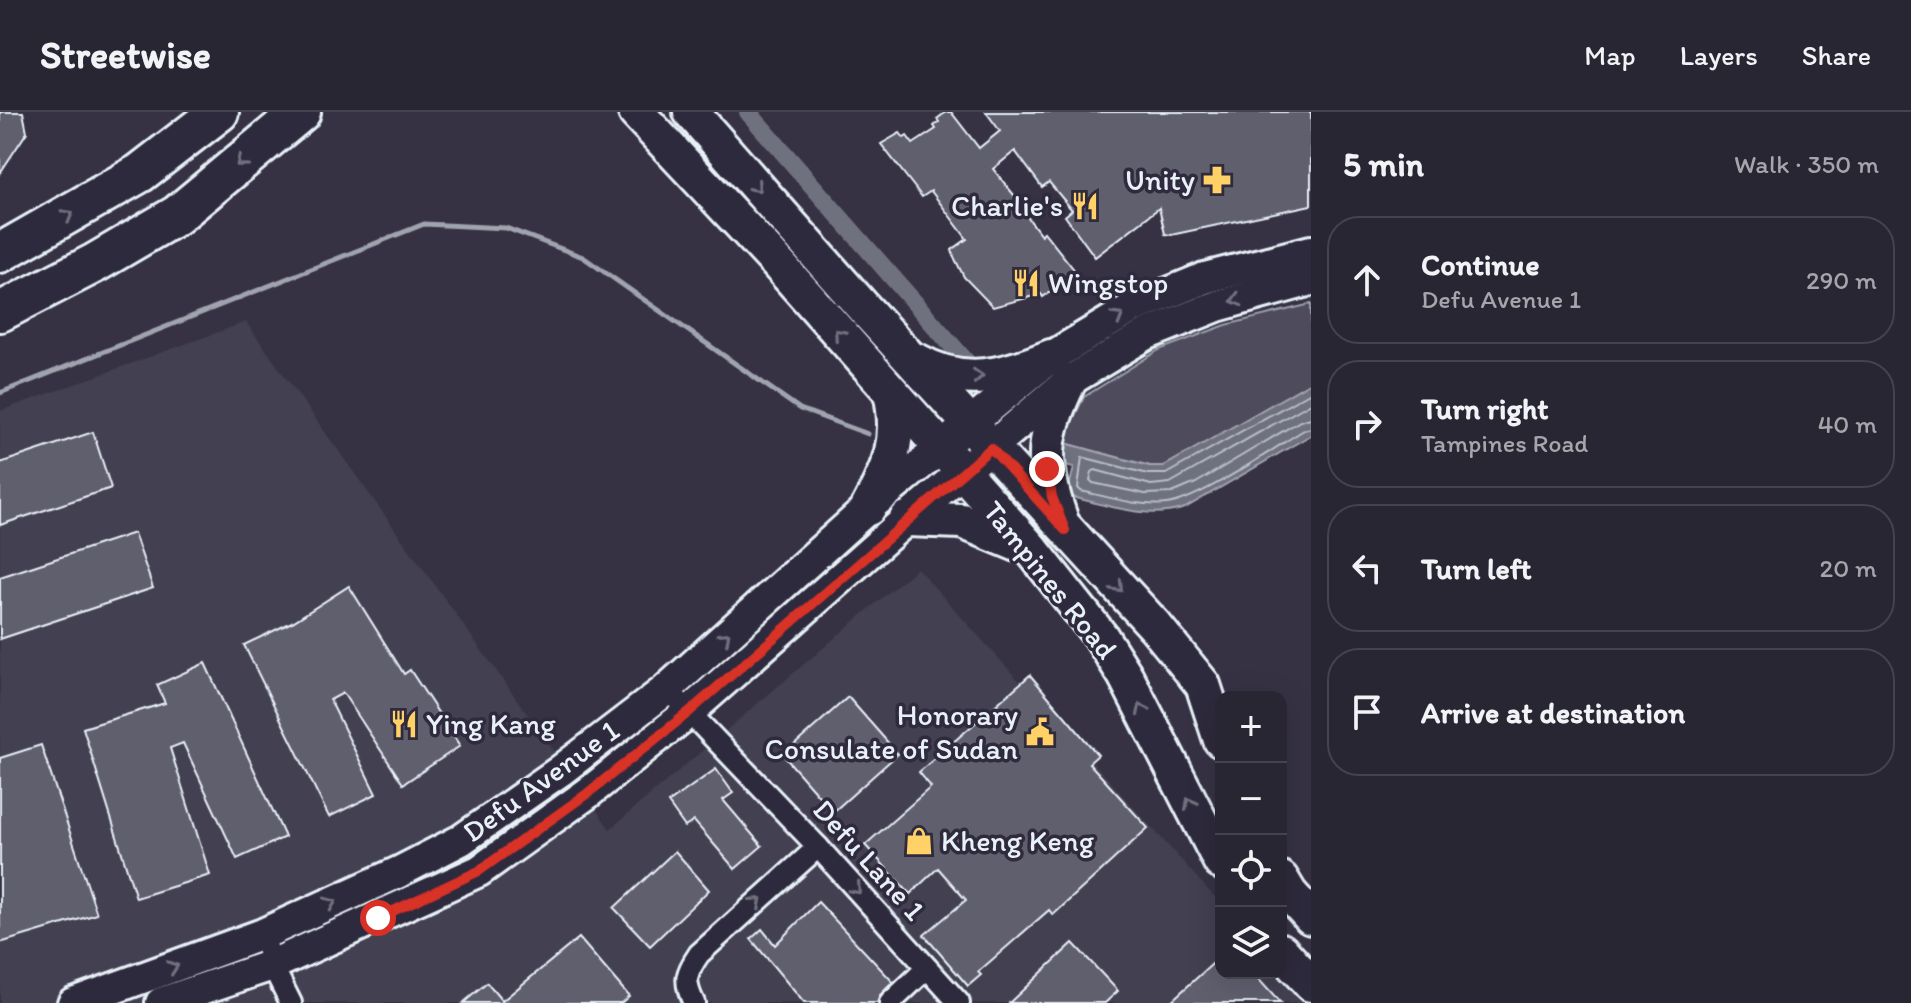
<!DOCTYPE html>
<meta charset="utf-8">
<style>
:root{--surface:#282633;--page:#302e3b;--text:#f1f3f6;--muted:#a5a5ac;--line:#44434e}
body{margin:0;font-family:Itim,sans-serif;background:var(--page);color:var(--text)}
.controls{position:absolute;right:24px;bottom:24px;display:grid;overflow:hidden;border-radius:16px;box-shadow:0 8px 32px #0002}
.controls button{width:72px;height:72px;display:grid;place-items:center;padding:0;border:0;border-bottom:2px solid var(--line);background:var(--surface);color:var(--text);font:40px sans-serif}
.stop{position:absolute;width:24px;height:24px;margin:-18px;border:6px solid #d93025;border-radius:50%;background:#fff}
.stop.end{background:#d93025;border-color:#fff;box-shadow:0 2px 8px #0008}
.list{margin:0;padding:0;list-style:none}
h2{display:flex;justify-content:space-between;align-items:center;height:104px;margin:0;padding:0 32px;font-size:34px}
h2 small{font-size:26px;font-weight:400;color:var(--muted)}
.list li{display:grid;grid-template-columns:52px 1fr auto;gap:24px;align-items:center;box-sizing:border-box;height:128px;margin:0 16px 16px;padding:0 16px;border:2px solid var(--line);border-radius:32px}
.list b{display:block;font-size:30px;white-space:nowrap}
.list p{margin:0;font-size:26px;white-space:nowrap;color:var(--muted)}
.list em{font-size:26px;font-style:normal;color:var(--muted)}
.icon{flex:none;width:44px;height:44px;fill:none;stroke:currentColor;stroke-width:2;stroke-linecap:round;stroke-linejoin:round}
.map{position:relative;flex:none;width:1311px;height:891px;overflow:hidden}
header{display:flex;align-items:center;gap:48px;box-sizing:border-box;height:112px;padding:0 40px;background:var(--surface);border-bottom:2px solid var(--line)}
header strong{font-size:38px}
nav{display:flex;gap:44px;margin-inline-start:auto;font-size:28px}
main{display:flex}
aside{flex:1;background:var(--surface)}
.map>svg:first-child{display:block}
.built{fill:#433f51}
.green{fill:#4d4b5c;stroke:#9a9eaa;stroke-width:2}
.water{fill:#70717f;stroke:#a0a4af;stroke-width:2}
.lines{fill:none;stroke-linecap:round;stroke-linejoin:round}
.shore{stroke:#b8bec8;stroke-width:2}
.stream{stroke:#a0a4af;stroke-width:5}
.canal{stroke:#70717f;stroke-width:18}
.building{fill:#605e6e;stroke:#e8f1f8;stroke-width:2}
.street-casing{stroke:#e8f1f8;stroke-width:26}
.secondary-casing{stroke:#e8f1f8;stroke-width:36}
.primary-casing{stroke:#e8f1f8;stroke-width:40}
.highway-casing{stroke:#e8f1f8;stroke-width:44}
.street{stroke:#2f2a3d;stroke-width:20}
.secondary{stroke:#2f2a3d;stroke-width:30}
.primary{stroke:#2f2a3d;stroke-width:34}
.highway{stroke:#2f2a3d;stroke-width:38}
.oneway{stroke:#70707e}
.route{stroke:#d93025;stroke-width:10}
.labels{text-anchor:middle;stroke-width:7;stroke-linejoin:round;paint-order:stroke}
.poi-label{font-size:30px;fill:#e8f1f8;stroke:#2f2a3d;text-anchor:end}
.street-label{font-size:30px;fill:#e8f1f8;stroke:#2f2a3d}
</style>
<header>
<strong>Streetwise</strong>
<nav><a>Map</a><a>Layers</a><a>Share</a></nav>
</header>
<main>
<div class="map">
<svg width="1311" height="891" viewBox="0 0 1311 891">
<rect width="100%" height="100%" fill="#363244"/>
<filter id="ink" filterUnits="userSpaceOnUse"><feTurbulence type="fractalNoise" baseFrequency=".0125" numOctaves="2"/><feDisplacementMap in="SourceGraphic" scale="16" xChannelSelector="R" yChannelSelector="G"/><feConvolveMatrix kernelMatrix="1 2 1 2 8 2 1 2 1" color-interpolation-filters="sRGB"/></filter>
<g filter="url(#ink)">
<polygon class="built" points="246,210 610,717 917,456 1221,792 1221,861 1281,861 1281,859 1310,891 0,891 0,299"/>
<polygon class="green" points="1311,192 1311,270 1180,347 1164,354 1154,355 1065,331 1069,316 1084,285 1159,238 1226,213"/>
<path class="water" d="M1311 270V323L1185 396C1148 409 1105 392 1067 384L1074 355 1061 352 1065 331 1149 354H1164Z"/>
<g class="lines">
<g class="shore">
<path d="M1311 280 1166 362H1148L1082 345 1078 376 1081 379C1108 385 1139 395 1167 392 1198 389 1274 336 1304 318L1311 316"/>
<polyline points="1311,291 1170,371 1151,373 1095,358 1092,360 1090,368 1093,371 1145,382 1172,381 1196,371 1300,309 1311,306"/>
</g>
<polyline class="stream" points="0,281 424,112 506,116 583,145 800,297 868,322"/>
<polyline class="canal" points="748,0 976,261"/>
</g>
<g class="building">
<polygon points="0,0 23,0 27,20 0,61"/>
<polygon points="946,0 951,0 979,36 1000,19 986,0 1311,0 1311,93 1171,123 1165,122 1159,96 1095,145 1065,104 1072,98 1049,70 1042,75 1015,39 993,57 1022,93 1020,95 1041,123 1044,120 1076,160 1043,185 1041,182 993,195 964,165 954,145 952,138 967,127 931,79 922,85 881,32 900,21 904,26 907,24 913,32 936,17 934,14 939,10 937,7"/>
<polygon points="93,320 111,376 0,413 0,351"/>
<polygon points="134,421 153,476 0,527 0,465"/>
<polygon points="349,474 404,562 410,558 460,634 403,672 343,581 330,588 376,682 329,705 244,533 294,509"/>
<polygon points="205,551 285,725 237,747 183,631 170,636 210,763 136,786 83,616 165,591 157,573"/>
<polygon points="1030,563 1098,643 1089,651 1148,716 1053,803 1049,798 978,860 981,863 968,874 924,823 966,788 938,756 910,782 865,733 931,675 919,660"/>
<polygon points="848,585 898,642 833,700 783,643"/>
<polygon points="41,633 97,802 0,831 0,646"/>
<polygon points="716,657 733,681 723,688 762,734 735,757 694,709 685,715 668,691"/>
<polygon points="675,739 709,778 650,834 614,796"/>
<polygon points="818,790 893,870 881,882 877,891 804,891 751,827 762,817 775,833"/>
<polygon points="579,826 629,884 621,891 463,891 487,871 502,889"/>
<polygon points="1073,831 1118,879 1105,891 1009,891"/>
<polygon points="1221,844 1221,861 1253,861 1280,891 1169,891"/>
</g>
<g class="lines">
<defs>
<g id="street">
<polyline points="667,577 818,735 959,891"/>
<polyline points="263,822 272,853 291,891"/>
<path d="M694 891C683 869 686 861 699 842L818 735"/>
<polyline points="890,891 927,856"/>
</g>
<g id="secondary">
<polyline points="73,891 263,822 399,760 461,728 560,659 667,577 868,396 1051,245 1134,195 1205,166 1311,139"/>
<polyline points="161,891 272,853 479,759 588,681 689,600 907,407 1069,269 1147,222 1217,194 1311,168"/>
</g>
<g id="primary">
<polyline points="636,0 771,144 1032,438 1101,525 1125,563 1221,750"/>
<polyline points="691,0 862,194 1155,514 1203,573 1221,628"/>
<path d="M917 249C964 276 1004 264 1051 245"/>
<path d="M868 396C890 355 902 328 891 280"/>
<path d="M1060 406C1040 350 1043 322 1069 269"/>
<polyline points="907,407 962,409 1020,433"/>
<polyline points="1281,767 1290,782 1311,805"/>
<polyline points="1281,839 1311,872"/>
</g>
<g id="highway">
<polyline points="0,141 140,61 219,0"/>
<polyline points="0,200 95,151 177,103 301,0"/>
</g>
</defs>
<use href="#street" class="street-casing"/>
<use href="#secondary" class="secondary-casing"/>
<use href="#primary" class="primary-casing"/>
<use href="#highway" class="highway-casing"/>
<use href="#street" class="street"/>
<use href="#secondary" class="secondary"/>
<use href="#primary" class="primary"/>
<use href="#highway" class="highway"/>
</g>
<defs><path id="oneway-chevron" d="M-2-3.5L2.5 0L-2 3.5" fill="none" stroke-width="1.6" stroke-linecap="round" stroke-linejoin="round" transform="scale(2)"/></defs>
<g class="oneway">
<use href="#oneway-chevron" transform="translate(241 50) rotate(140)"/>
<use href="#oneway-chevron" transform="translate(756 75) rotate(49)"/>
<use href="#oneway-chevron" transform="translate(68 103) rotate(-30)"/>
<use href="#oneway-chevron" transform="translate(1236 188) rotate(164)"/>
<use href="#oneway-chevron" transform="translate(1118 205) rotate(-31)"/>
<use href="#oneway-chevron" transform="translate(839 222) rotate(-131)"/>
<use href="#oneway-chevron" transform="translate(978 264) rotate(-3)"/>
<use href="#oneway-chevron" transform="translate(1118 475) rotate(47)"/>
<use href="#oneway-chevron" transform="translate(725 525) rotate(-42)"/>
<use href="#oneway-chevron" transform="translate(1142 597) rotate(-116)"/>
<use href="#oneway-chevron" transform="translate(1190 691) rotate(-118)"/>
<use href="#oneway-chevron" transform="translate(856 777) rotate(48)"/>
<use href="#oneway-chevron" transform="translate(757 790) rotate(-42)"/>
<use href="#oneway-chevron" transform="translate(331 791) rotate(-24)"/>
<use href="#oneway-chevron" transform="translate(173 855) rotate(-20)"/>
</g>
</g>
<g class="lines" filter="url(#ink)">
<polyline class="route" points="378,806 479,759 588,681 689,600 991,336 1065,418 1052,385 1047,357"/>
</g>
<defs>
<symbol id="pharmacy-bare" viewBox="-9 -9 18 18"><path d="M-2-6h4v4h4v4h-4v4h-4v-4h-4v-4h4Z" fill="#ffd166" stroke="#2f2a3d" stroke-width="2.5" paint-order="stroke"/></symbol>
<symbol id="restaurant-bare" viewBox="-9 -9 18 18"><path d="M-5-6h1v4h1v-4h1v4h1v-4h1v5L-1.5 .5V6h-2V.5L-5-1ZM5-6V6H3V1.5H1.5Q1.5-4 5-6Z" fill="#ffd166" stroke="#2f2a3d" stroke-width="2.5" paint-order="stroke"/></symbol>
<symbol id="civic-bare" viewBox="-9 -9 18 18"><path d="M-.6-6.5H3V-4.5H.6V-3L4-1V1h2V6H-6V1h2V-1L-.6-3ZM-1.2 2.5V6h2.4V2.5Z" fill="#ffd166" stroke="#2f2a3d" stroke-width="2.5" paint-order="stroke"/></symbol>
<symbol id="shop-bare" viewBox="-9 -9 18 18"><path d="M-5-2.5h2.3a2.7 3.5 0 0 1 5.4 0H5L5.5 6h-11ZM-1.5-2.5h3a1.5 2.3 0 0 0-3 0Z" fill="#ffd166" stroke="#2f2a3d" stroke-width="2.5" paint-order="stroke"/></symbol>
</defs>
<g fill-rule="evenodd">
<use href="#pharmacy-bare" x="1197" y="48" width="40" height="40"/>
<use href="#restaurant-bare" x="1065" y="74" width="40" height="40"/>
<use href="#restaurant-bare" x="1006" y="151" width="40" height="40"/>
<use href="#restaurant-bare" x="384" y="592" width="40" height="40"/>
<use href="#civic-bare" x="1020" y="600" width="40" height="40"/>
<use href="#shop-bare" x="899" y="709" width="40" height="40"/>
</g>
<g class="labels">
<g class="poi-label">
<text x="1195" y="78">Unity</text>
<text x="1063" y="104">Charlie's</text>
<text x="1048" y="181" text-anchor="start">Wingstop</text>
<text x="1018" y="613">Honorary<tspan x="1018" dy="34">Consulate of Sudan</tspan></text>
<text x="426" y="622" text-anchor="start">Ying Kang</text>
<text x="941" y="739" text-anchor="start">Kheng Keng</text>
</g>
<g class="street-label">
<text transform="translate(1050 468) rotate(51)" y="10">Tampines Road</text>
<text transform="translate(541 669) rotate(-36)" y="10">Defu Avenue 1</text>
<text transform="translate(869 748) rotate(48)" y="10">Defu Lane 1</text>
</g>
</g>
</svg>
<div class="controls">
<button>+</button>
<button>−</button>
<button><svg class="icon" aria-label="locate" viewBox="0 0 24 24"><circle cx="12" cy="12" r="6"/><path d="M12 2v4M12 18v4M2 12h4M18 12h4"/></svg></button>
<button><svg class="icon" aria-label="layers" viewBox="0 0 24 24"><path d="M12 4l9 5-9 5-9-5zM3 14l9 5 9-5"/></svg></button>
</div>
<div class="stop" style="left:378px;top:806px"></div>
<div class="stop end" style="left:1047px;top:357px"></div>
</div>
<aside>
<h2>5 min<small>Walk · 350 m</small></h2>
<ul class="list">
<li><svg class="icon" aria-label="ahead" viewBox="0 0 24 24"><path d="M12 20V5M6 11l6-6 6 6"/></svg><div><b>Continue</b><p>Defu Avenue 1</p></div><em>290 m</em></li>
<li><svg class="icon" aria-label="right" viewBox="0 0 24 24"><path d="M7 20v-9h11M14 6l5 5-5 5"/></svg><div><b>Turn right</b><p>Tampines Road</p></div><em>40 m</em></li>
<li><svg class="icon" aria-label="left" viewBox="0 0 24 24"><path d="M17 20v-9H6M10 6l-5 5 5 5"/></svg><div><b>Turn left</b></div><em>20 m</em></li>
<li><svg class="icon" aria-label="arrive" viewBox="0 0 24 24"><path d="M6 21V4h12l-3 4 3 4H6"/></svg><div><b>Arrive at destination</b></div></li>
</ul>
</aside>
</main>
